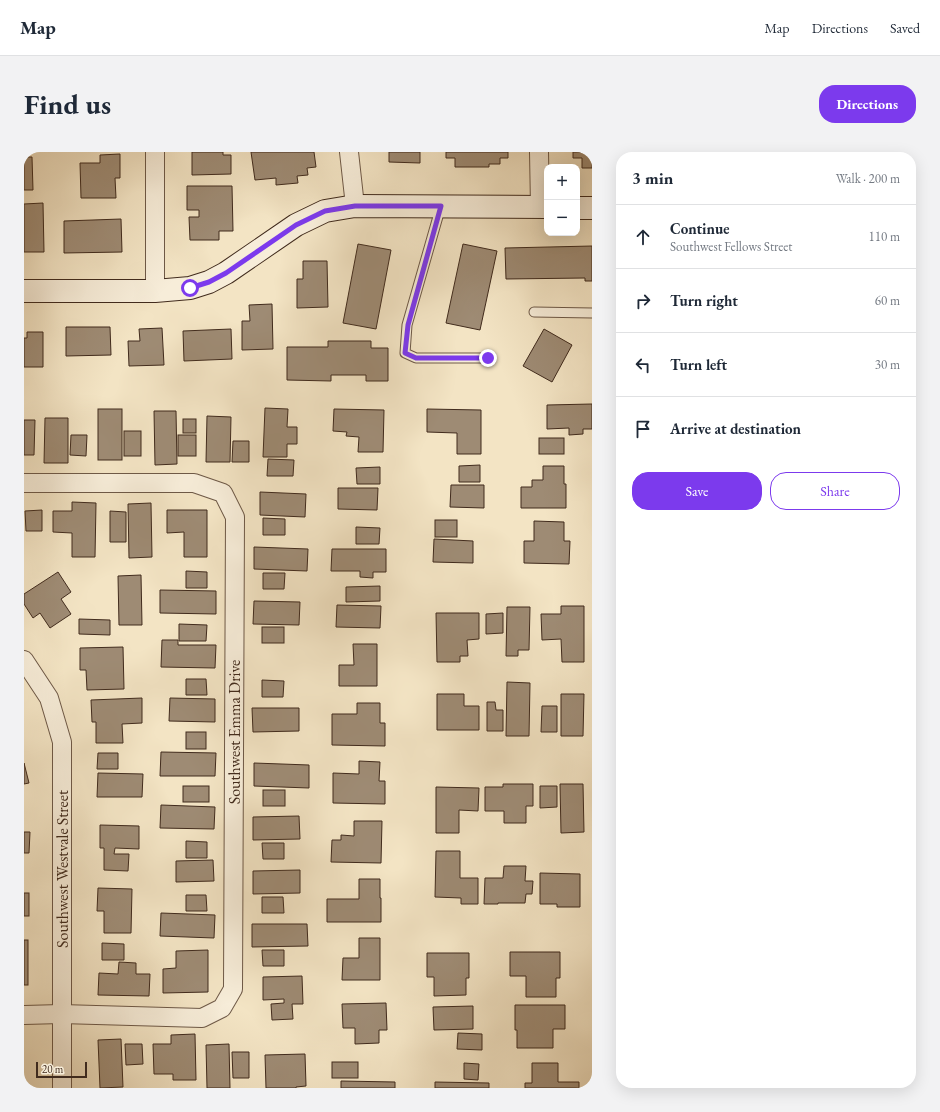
<!DOCTYPE html>
<meta charset="utf-8">
<style>
:root{--surface:#fff;--page:#f2f2f3;--text:#1f2937;--muted:#747a83;--line:#e0e1e3;--accent:#7c3aed}
body{margin:0;font-family:"EB Garamond",serif;background:var(--page);color:var(--text)}
.controls{position:absolute;right:12px;top:12px;display:grid;overflow:hidden;border-radius:8px;box-shadow:0 4px 16px #0002}
.controls button{width:36px;height:36px;display:grid;place-items:center;padding:0;border:0;border-bottom:1px solid var(--line);background:var(--surface);color:var(--text);font:20px sans-serif}
.scale{position:absolute;left:12px;bottom:10px;width:51px;box-sizing:border-box;padding-left:4px;border:2px solid #412b1d;border-top:0;font-size:11px;line-height:14px;white-space:nowrap;color:#412b1d;-webkit-text-stroke:3px #f7edd9;paint-order:stroke}
.stop{position:absolute;width:12px;height:12px;margin:-9px;border:3px solid #7c3aed;border-radius:50%;background:#fff}
.stop.end{background:#7c3aed;border-color:#fff;box-shadow:0 1px 4px #0008}
.list{margin:0;padding:0;list-style:none}
h2{display:flex;justify-content:space-between;align-items:center;height:52px;margin:0;padding:0 16px;font-size:17px}
h2 small{font-size:13px;font-weight:400;color:var(--muted)}
.list li{display:grid;grid-template-columns:26px 1fr auto;gap:12px;align-items:center;box-sizing:border-box;height:64px;padding:0 16px;border-top:1px solid var(--line)}
.list b{display:block;font-size:15px;white-space:nowrap}
.list p{margin:0;font-size:13px;white-space:nowrap;color:var(--muted)}
.list em{font-size:13px;font-style:normal;color:var(--muted)}
.actions{display:flex;gap:8px;padding:12px 16px}
.actions a{flex:1;padding:9px 0;border:1px solid var(--accent);border-radius:16px;text-align:center;font-size:14px;color:var(--accent)}
.actions .main{background:var(--accent);color:#fff}
.icon{flex:none;width:22px;height:22px;fill:none;stroke:currentColor;stroke-width:2;stroke-linecap:round;stroke-linejoin:round}
.map{position:relative;flex:none;width:568px;height:936px;overflow:hidden;border-radius:16px}
header{display:flex;align-items:center;gap:24px;box-sizing:border-box;height:56px;padding:0 20px;background:var(--surface);border-bottom:1px solid var(--line)}
header strong{font-size:19px}
nav{display:flex;gap:22px;margin-inline-start:auto;font-size:14px}
.intro{display:flex;align-items:center;justify-content:space-between;box-sizing:border-box;height:96px;padding:0 24px}
h1{margin:0;font-size:28px}
.button{padding:10px 18px;border-radius:16px;background:var(--accent);color:#fff;font-size:14px;font-weight:700}
main{display:flex;gap:24px;padding:0 24px}
aside{flex:1;background:var(--surface);border-radius:16px;box-shadow:0 4px 16px #0002}
.map>svg:first-child{display:block}
.building{fill:#9e8b74;stroke:#412b1d}
.lines{fill:none;stroke-linecap:round;stroke-linejoin:round}
.lane-casing{stroke:#6e5947;stroke-width:11}
.street-casing{stroke:#6e5947;stroke-width:20}
.secondary-casing{stroke:#412b1d;stroke-width:24}
.lane{stroke:#f7edd9;stroke-width:9}
.street{stroke:#f7edd9;stroke-width:18}
.secondary{stroke:#f7edd9;stroke-width:22}
.route{stroke:#7c3aed;stroke-width:5}
.labels{text-anchor:middle;stroke-width:3.5;stroke-linejoin:round;paint-order:stroke}
.street-label{font-size:16px;fill:#412b1d;stroke:#f7edd9}
</style>
<header>
<strong>Map</strong>
<nav><a>Map</a><a>Directions</a><a>Saved</a></nav>
</header>
<div class="intro"><h1>Find us</h1><a class="button">Directions</a></div>
<main>
<div class="map">
<svg width="568" height="936" viewBox="0 0 568 936">
<rect width="100%" height="100%" fill="#f3e4c4"/>
<filter id="stains"><feTurbulence type="fractalNoise" baseFrequency=".005" numOctaves="4"/><feColorMatrix values="0 0 0 0 .2 0 0 0 0 .09 0 0 0 0 .02 0 0 0 .5 -.17"/></filter>
<radialGradient id="worn" r=".72"><stop offset=".6" stop-color="#630" stop-opacity="0"/><stop offset="1" stop-color="#630" stop-opacity=".3"/></radialGradient>
<g class="building">
<polygon points="168,0 199,0 199,3 207,3 207,22 168,23"/>
<polygon points="227,0 290,0 292,15 283,16 284,23 273,24 274,31 252,33 252,26 231,28"/>
<polygon points="365,0 396,0 396,11 365,10"/>
<polygon points="422,0 484,0 484,6 476,6 476,12 465,12 465,15 431,15 431,6 422,6"/>
<polygon points="549,0 568,0 568,16 558,16 558,6 549,6"/>
<polygon points="96,2 96,26 91,26 92,46 57,46 56,11 76,11 76,3"/>
<polygon points="0,5 8,5 9,38 0,38"/>
<polygon points="163,34 208,34 209,79 195,79 195,88 166,88 165,65 175,65 175,58 163,58"/>
<polygon points="19,51 20,100 0,100 0,52"/>
<polygon points="97,67 98,100 40,101 40,69"/>
<polygon points="334,92 367,98 352,177 319,171"/>
<polygon points="439,92 473,99 456,178 422,171"/>
<polygon points="568,94 568,129 561,129 561,126 482,127 481,96"/>
<polygon points="279,109 303,109 304,155 273,156 273,127 279,127"/>
<polygon points="248,152 249,197 218,198 218,169 226,169 225,153"/>
<polygon points="42,175 86,175 87,203 42,204"/>
<polygon points="138,176 140,213 105,214 104,189 116,189 115,177"/>
<polygon points="207,177 208,207 160,209 159,179"/>
<polygon points="520,177 548,193 528,230 499,214"/>
<polygon points="3,180 19,180 19,215 0,215 0,186 3,186"/>
<polygon points="304,189 347,189 347,196 364,196 364,229 342,229 342,223 307,223 307,229 263,228 263,195 304,195"/>
<polygon points="568,252 568,277 559,277 559,282 545,283 545,276 523,277 523,253"/>
<polygon points="241,256 264,257 263,275 273,275 273,292 263,292 263,305 239,305"/>
<rect x="74" y="257" width="24" height="51"/>
<polygon points="310,257 360,258 359,300 334,300 335,285 322,284 323,280 309,279"/>
<polygon points="403,257 457,258 457,302 433,302 433,281 403,280"/>
<polygon points="130,259 152,259 153,312 131,313"/>
<polygon points="183,264 207,265 206,310 182,310"/>
<polygon points="21,266 44,266 44,311 20,311"/>
<rect x="159" y="267" width="13" height="14"/>
<polygon points="0,268 11,268 10,303 0,303"/>
<rect x="100" y="279" width="17" height="25"/>
<polygon points="47,283 63,283 62,304 46,303"/>
<rect x="154" y="283" width="18" height="21"/>
<rect x="515" y="286" width="25" height="16"/>
<polygon points="209,289 225,289 225,310 208,310"/>
<polygon points="244,307 270,308 269,324 243,324"/>
<polygon points="456,313 456,330 435,330 435,314"/>
<polygon points="519,314 540,314 540,332 542,332 542,356 497,356 497,335 508,335 508,328 519,328"/>
<polygon points="356,315 356,332 333,332 332,316"/>
<polygon points="427,333 460,333 460,356 426,355"/>
<polygon points="314,336 354,336 353,358 314,357"/>
<polygon points="236,340 282,342 281,365 236,363"/>
<polygon points="48,350 72,351 71,405 48,405 48,381 29,380 29,359 48,359"/>
<polygon points="127,351 128,405 105,406 104,352"/>
<polygon points="18,358 18,379 2,379 1,359"/>
<polygon points="143,358 183,358 183,405 160,405 160,380 143,381"/>
<polygon points="86,359 102,360 102,390 86,390"/>
<polygon points="239,366 261,367 261,383 239,383"/>
<rect x="411" y="368" width="22" height="17"/>
<polygon points="510,369 540,370 540,389 546,389 545,412 500,411 500,389 510,389"/>
<polygon points="332,375 356,376 355,392 332,392"/>
<polygon points="410,387 449,389 449,411 409,410"/>
<polygon points="230,395 284,397 283,419 230,417"/>
<polygon points="308,397 362,397 362,420 349,420 349,426 336,425 336,419 307,419"/>
<polygon points="162,419 183,420 183,436 162,436"/>
<polygon points="34,420 47,440 37,447 47,462 26,476 16,461 9,466 0,452 0,442"/>
<polygon points="239,421 261,421 260,437 239,437"/>
<polygon points="117,423 118,473 95,473 94,424"/>
<polygon points="356,434 356,449 322,450 322,435"/>
<polygon points="136,438 192,439 192,462 136,461"/>
<polygon points="230,449 276,450 275,473 229,472"/>
<polygon points="313,453 357,454 356,476 312,475"/>
<polygon points="537,454 560,454 560,510 538,510 537,487 518,488 517,462 537,462"/>
<polygon points="483,455 506,455 505,498 494,498 494,504 482,504"/>
<polygon points="412,461 455,461 455,487 443,488 444,504 436,504 436,510 413,510"/>
<polygon points="479,461 479,481 462,482 462,462"/>
<polygon points="55,467 86,468 86,483 55,482"/>
<polygon points="155,472 183,473 182,489 155,489"/>
<rect x="238" y="475" width="22" height="16"/>
<polygon points="138,488 154,488 154,493 192,493 191,516 137,515"/>
<polygon points="329,492 353,492 353,534 315,534 315,513 330,513"/>
<polygon points="99,495 100,537 63,538 62,518 56,518 56,496"/>
<polygon points="162,527 182,527 183,543 162,543"/>
<polygon points="238,528 260,529 259,545 238,545"/>
<polygon points="483,530 506,531 505,584 482,584"/>
<polygon points="413,542 440,542 440,554 455,554 455,578 413,578"/>
<polygon points="537,542 560,542 559,584 537,584"/>
<polygon points="118,546 118,571 98,572 99,591 72,591 72,570 68,570 67,548"/>
<polygon points="146,546 191,547 191,570 145,569"/>
<polygon points="463,550 471,550 472,558 479,558 479,579 463,579"/>
<polygon points="333,551 356,551 356,571 361,571 361,594 308,593 308,562 333,562"/>
<polygon points="518,554 533,554 533,580 517,580"/>
<polygon points="228,556 275,556 275,579 229,580"/>
<rect x="162" y="580" width="20" height="17"/>
<polygon points="137,600 192,601 191,624 136,624"/>
<polygon points="74,601 94,601 94,617 73,617"/>
<polygon points="335,609 356,610 355,629 361,629 361,652 309,651 309,621 335,622"/>
<polygon points="0,611 5,631 0,632"/>
<polygon points="230,611 285,613 285,636 230,634"/>
<polygon points="74,621 119,622 118,645 73,645"/>
<polygon points="479,632 509,632 509,654 502,654 502,671 480,671 480,659 461,659 461,635 479,635"/>
<polygon points="536,632 559,632 560,680 537,681"/>
<rect x="159" y="634" width="26" height="16"/>
<polygon points="516,634 533,634 533,655 516,656"/>
<polygon points="412,635 455,636 454,659 435,658 435,681 412,681"/>
<rect x="239" y="638" width="22" height="16"/>
<polygon points="137,653 191,655 190,677 136,676"/>
<polygon points="275,664 276,687 229,688 229,665"/>
<polygon points="330,669 358,669 357,711 307,710 308,688 317,688 317,683 330,684"/>
<polygon points="76,673 115,674 115,697 91,696 90,702 105,702 104,719 80,718 80,696 76,696"/>
<polygon points="0,680 6,680 5,701 0,701"/>
<polygon points="162,689 183,690 183,706 162,706"/>
<polygon points="238,691 260,691 260,707 239,707"/>
<polygon points="412,699 436,699 436,726 454,726 454,752 437,752 437,746 411,745"/>
<polygon points="189,708 190,729 152,730 152,709"/>
<polygon points="480,714 502,714 501,729 509,729 508,742 502,742 501,751 474,751 474,752 460,752 461,726 479,726"/>
<polygon points="276,718 276,741 229,742 229,719"/>
<polygon points="516,721 556,722 556,755 533,755 533,752 516,752"/>
<polygon points="335,727 356,727 356,746 357,746 357,770 303,770 303,747 335,747"/>
<polygon points="74,736 108,737 107,781 80,781 80,759 73,759"/>
<rect x="0" y="741" width="5" height="23"/>
<polygon points="162,743 182,743 183,759 162,759"/>
<polygon points="238,745 259,745 260,761 238,761"/>
<polygon points="137,761 191,763 190,786 136,784"/>
<polygon points="228,772 283,772 284,794 228,795"/>
<polygon points="335,786 356,786 356,828 318,828 319,806 335,806"/>
<rect x="0" y="788" width="4" height="45"/>
<polygon points="78,791 100,792 100,808 78,808"/>
<polygon points="184,798 184,840 139,841 139,817 152,816 152,799"/>
<polygon points="238,798 260,798 260,814 239,814"/>
<polygon points="486,800 536,800 536,826 532,826 532,845 502,845 502,824 486,824"/>
<polygon points="403,801 445,801 445,826 442,826 442,843 410,844 410,825 403,825"/>
<polygon points="95,810 112,811 112,822 126,822 125,844 74,843 75,821 94,822"/>
<polygon points="278,824 279,852 268,852 269,867 248,868 247,852 260,851 260,847 239,848 239,825"/>
<polygon points="362,851 363,878 355,878 355,891 331,892 331,876 319,876 318,852"/>
<polygon points="491,853 541,853 541,877 529,877 529,896 493,896 493,878 491,878"/>
<polygon points="449,854 449,877 410,878 409,855"/>
<polygon points="434,881 458,882 458,898 433,897"/>
<polygon points="171,882 172,928 149,928 149,922 130,922 129,892 147,892 147,883"/>
<polygon points="97,887 99,935 76,936 74,888"/>
<polygon points="101,892 118,892 119,912 102,913"/>
<polygon points="205,892 206,936 183,936 182,893"/>
<polygon points="208,900 225,900 225,926 209,926"/>
<polygon points="281,902 282,934 272,935 272,936 242,936 241,903"/>
<rect x="308" y="910" width="26" height="16"/>
<polygon points="440,911 455,912 454,928 440,927"/>
<polygon points="508,911 534,911 534,930 555,930 555,936 501,936 501,931 508,931"/>
<polygon points="317,929 371,930 371,936 317,936"/>
<polygon points="411,930 465,931 465,936 411,936"/>
</g>
<g class="lines">
<defs>
<g id="lane">
<polyline points="417,54 383,173 381,201 392,206 464,206"/>
<polyline points="510,160 568,161"/>
</g>
<g id="street">
<polyline points="325,0 331,54"/>
<polyline points="515,0 516,55"/>
<polyline points="131,139 131,0"/>
<polyline points="0,331 170,331 199,341 211,365 209,837 198,856 178,866 37,862 0,863"/>
<polyline points="0,508 25,546 38,590 38,936"/>
</g>
<g id="secondary">
<polyline points="553,56 568,56"/>
<polyline points="0,139 131,139 166,136 185,130 202,121 272,73 301,59 331,54 523,55"/>
</g>
</defs>
<use href="#lane" class="lane-casing"/>
<use href="#street" class="street-casing"/>
<use href="#secondary" class="secondary-casing"/>
<use href="#lane" class="lane"/>
<use href="#street" class="street"/>
<use href="#secondary" class="secondary"/>
</g>
<g class="lines">
<polyline class="route" points="166,136 185,130 202,121 272,73 301,59 331,54 417,54 384,173 381,201 392,206 464,206"/>
</g>
<g class="labels">
<g class="street-label">
<text transform="translate(210 580) rotate(-90)" y="6">Southwest Emma Drive</text>
<text transform="translate(38 717) rotate(-90)" y="6">Southwest Westvale Street</text>
</g>
</g>
<rect width="100%" height="100%" filter="url(#stains)"/>
<rect width="100%" height="100%" fill="url(#worn)"/>
</svg>
<div class="controls">
<button>+</button>
<button>−</button>
</div>
<div class="scale">20 m</div>
<div class="stop" style="left:166px;top:136px"></div>
<div class="stop end" style="left:464px;top:206px"></div>
</div>
<aside>
<h2>3 min<small>Walk · 200 m</small></h2>
<ul class="list">
<li><svg class="icon" aria-label="ahead" viewBox="0 0 24 24"><path d="M12 20V5M6 11l6-6 6 6"/></svg><div><b>Continue</b><p>Southwest Fellows Street</p></div><em>110 m</em></li>
<li><svg class="icon" aria-label="right" viewBox="0 0 24 24"><path d="M7 20v-9h11M14 6l5 5-5 5"/></svg><div><b>Turn right</b></div><em>60 m</em></li>
<li><svg class="icon" aria-label="left" viewBox="0 0 24 24"><path d="M17 20v-9H6M10 6l-5 5 5 5"/></svg><div><b>Turn left</b></div><em>30 m</em></li>
<li><svg class="icon" aria-label="arrive" viewBox="0 0 24 24"><path d="M6 21V4h12l-3 4 3 4H6"/></svg><div><b>Arrive at destination</b></div></li>
</ul>
<div class="actions"><a class="main">Save</a><a>Share</a></div>
</aside>
</main>
